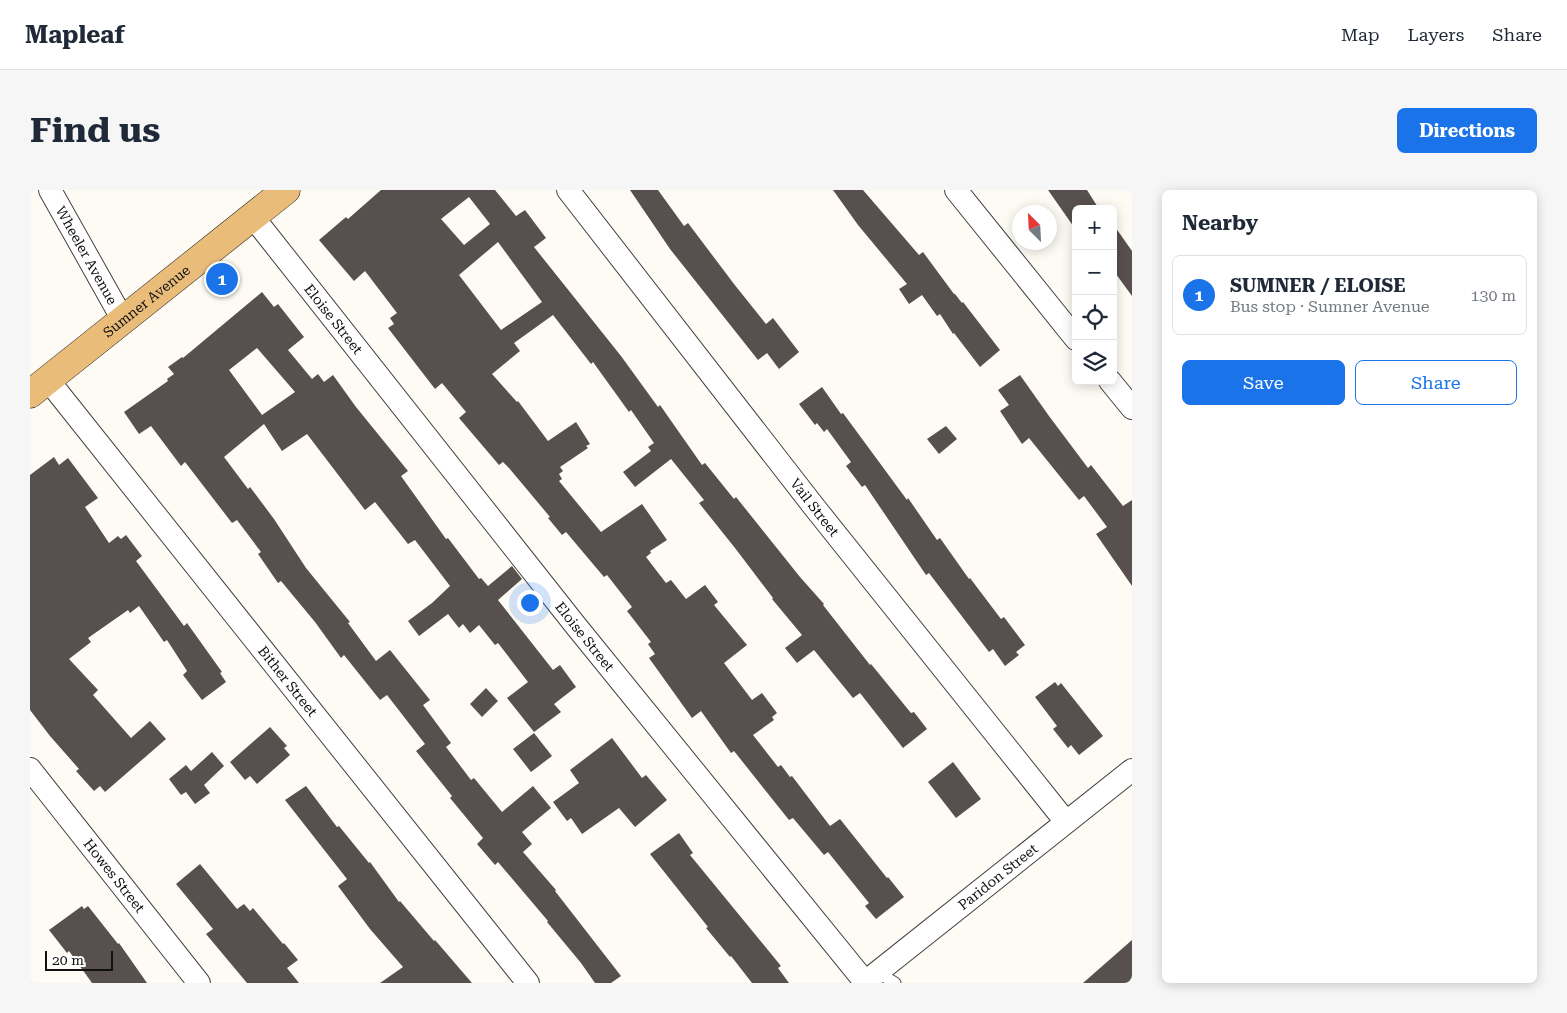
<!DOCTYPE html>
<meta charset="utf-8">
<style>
:root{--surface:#fff;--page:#f6f6f7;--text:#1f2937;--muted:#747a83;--line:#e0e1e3;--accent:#1a73e8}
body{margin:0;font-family:"Roboto Serif",serif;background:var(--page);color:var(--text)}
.controls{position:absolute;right:15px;top:15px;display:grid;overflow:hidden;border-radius:8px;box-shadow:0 2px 12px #0003}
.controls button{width:45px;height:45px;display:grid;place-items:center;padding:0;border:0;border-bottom:1px solid var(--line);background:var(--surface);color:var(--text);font:25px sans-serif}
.compass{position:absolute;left:982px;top:15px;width:45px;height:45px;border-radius:50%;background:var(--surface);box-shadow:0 2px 12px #0003;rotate:336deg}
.scale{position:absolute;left:15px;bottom:12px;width:68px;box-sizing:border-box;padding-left:5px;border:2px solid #101010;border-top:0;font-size:14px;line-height:18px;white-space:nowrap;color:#101010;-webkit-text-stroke:4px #fff;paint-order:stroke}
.you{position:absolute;left:499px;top:412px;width:18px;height:18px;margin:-12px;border:4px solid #fff;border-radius:50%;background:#1a73e8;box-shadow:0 0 0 8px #1a73e833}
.badge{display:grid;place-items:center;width:32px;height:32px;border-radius:50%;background:var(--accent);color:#fff;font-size:16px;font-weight:700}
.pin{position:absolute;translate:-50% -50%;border:2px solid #fff;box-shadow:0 1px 5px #0006}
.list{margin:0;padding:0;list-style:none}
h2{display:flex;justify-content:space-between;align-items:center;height:65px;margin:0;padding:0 20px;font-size:21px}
h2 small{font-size:16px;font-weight:400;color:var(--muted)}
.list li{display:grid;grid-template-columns:32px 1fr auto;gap:15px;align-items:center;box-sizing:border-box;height:80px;margin:0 10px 10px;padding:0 10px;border:1px solid var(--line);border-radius:8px}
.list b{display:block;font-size:19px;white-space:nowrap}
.list p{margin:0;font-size:16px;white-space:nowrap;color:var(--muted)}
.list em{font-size:16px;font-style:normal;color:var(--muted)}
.actions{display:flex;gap:10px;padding:15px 20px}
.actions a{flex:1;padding:11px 0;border:1px solid var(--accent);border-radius:8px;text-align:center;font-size:18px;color:var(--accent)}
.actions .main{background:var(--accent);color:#fff}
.icon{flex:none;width:28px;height:28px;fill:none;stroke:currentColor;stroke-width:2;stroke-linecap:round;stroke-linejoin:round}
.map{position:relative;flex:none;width:1102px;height:793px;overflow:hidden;border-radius:8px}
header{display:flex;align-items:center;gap:30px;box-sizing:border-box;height:70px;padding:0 25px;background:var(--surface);border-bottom:1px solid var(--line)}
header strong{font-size:24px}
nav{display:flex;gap:28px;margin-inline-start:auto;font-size:18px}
.intro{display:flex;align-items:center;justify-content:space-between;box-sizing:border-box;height:120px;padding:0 30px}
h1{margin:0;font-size:35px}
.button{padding:12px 22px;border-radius:8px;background:var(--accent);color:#fff;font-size:18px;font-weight:700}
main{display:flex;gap:30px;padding:0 30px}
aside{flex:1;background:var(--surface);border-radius:8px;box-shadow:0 2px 12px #0003}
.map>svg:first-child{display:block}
.building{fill:#58504e;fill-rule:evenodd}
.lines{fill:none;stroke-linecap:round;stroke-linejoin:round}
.service-casing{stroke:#434343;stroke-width:13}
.minor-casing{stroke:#434343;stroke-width:24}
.primary-casing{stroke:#212121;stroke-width:29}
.service{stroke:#fff;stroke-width:11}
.minor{stroke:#fff;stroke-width:22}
.primary{stroke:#e9bc7a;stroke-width:28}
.labels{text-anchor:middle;stroke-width:5;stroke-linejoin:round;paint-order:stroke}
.street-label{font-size:14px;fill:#101010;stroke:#fff}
</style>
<header>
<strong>Mapleaf</strong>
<nav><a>Map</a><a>Layers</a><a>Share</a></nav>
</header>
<div class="intro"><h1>Find us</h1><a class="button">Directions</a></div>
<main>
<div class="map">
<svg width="1102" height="793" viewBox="0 0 1102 793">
<rect width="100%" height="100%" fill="#fefbf5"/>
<g class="building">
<path d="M351 0H465L486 26 495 20 516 48 504 57 591 166 628 217 630 215 672 275 675 273 704 309 706 307 770 387 794 414 793 415 840 475 841 474 881 523 884 522 897 539 873 558 830 503 823 508 784 460 767 473 755 458 772 445 742 409 743 408 705 358 669 313 674 310 641 269 605 297 593 282 621 261 618 257 624 253 601 220 599 222 563 172 561 174 523 125 484 153 490 161 462 184 487 212 488 211 518 251 546 232 560 254 556 256 558 258 530 277 533 281 529 284 532 289 529 291 571 342 612 314 637 350 620 361 621 363 616 367 636 393 641 390 656 409 675 395 688 412 684 415 717 455 694 473 722 510 732 503 747 523 742 527 744 530 723 545 748 577 751 575 760 587 762 586 800 636 810 629 857 688 858 687 874 707 846 729 835 716 839 713 798 662 794 665 763 628 759 630 704 561 701 563 671 521 662 528 619 468 625 464 618 454 621 452 597 421 602 417 577 385 574 387 536 342 532 345 518 328 520 327 479 278 473 272 469 275 429 228 436 222 412 193 405 199 358 138 364 134 360 128 367 123 335 81 324 91 289 50 316 27 318 29ZM439 7 460 34 434 55 411 29ZM468 52 512 112 471 140 429 85Z"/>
<polygon points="600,0 628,0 654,36 658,33 704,94 736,134 743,128 769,162 749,179 737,163 728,170 640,59"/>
<polygon points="803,0 833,0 889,65 893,62 924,104 925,104 932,113 933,112 970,160 950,177 924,143 923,144 910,124 907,126 892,105 879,114 869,99 877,94 828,35"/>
<polygon points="1018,0 1057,0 1069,19 1046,19 1046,40"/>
<polygon points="1083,34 1102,61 1102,106 1083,80"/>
<path d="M232 102 244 117 248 114 274 147 258 160 282 189 288 184 294 192 303 185 326 217 378 281 371 286 416 349 418 348 449 389 451 388 458 396 482 376 492 389 468 410 523 480 530 475 546 497 524 514 531 522 504 542 477 508 498 492 468 453 465 455 449 435 440 443 433 434 429 438 418 424 389 446 378 431 402 413 420 396 385 350 378 354 345 312 335 320 277 244 252 261 234 234 194 267 218 299 220 297 244 329 276 378 320 432 318 433 346 471 360 460 400 510 393 515 421 553 416 557 441 590 444 588 472 622 503 596 521 618 492 642 502 654 493 662 526 700 525 701 591 786 581 793H565L551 773 517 732 518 731 468 672 465 675 447 654 453 648 420 608 422 606 386 561 395 554 357 505 350 510 314 465 311 468 285 432 251 391 248 393 228 364 231 362 207 330 202 333 155 272 151 276 121 236 109 244 94 222 138 191 137 189 144 184 138 177 152 167 153 168ZM227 158 265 202 232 225 199 180Z"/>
<polygon points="990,185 1019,226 1058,278 1061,275 1093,316 1102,310 1102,396 1066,344 1077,337 1054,306 1049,310 999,248 992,254 970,221 979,215 968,200"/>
<polygon points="792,197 811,224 813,223 877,310 878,308 907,350 910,348 939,389 940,388 971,429 974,427 995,455 986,462 989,465 975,476 963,459 959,462 899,383 896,385 835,295 832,297 816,276 821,272 797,239 794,242 787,233 785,235 769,214"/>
<polygon points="916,236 927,249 909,264 897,249"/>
<polygon points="24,267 29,275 38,268 68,308 55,317 79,353 88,346 91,349 96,345 112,366 106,371 154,436 157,433 192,482 190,483 196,492 172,510 153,485 157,481 137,450 134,452 109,416 100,423 98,420 58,448 61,452 39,469 68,500 63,505 101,548 120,531 136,549 75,602 70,596 64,601 46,581 49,579 20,546 0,520 0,285"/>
<polygon points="1025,492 1028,496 1031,493 1073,546 1049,565 1041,555 1038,558 1023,539 1027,536 1005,507"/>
<polygon points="456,498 468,511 452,527 440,514"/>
<polygon points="240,537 257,556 254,558 260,565 227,594 220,586 215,590 200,572"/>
<polygon points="504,543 522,566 501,582 483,559"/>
<polygon points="582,548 612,588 616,585 637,610 605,637 589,618 552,644 541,628 537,631 523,612 549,593 540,580"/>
<polygon points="182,562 194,576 174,595 180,603 165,614 156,602 151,605 139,589 156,575 161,581"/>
<polygon points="923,572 951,609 926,628 898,592"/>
<polygon points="276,596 307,637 309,636 339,673 340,672 369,712 370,711 404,751 405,750 442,793 350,793 373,777 340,739 308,696 317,689 255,610"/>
<polygon points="649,643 663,663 660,665 751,776 748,778 759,793 722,793 701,766 700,767 676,738 678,737 620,664"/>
<polygon points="170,674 207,719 214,714 220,721 223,718 253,754 254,753 268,770 257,778 269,793 217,793 176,744 183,739 146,694"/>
<polygon points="52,716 54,719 58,716 88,754 89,753 117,793 62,793 39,761 37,763 19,740"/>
<polygon points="1102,750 1102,793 1053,793"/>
</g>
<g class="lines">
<defs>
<polyline id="service" points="847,782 865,793"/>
<g id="minor">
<path id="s1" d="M20 0 93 130"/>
<path id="s2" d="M538 0 785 318 1036 632"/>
<polyline points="926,0 1046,149"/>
<path id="s3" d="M223 27 546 436 835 792"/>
<path id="s4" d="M18 190 498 793"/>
<polyline points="1080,191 1102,218"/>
<path id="s5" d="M0 579 169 793"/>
<path id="s6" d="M834 793 1102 580"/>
</g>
<g id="primary">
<path id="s7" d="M0 204 256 0"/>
</g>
</defs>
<use href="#service" class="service-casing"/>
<use href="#minor" class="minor-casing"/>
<use href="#primary" class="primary-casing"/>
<use href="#service" class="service"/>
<use href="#minor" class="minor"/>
<use href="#primary" class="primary"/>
</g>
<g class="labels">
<g class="street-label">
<text dy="5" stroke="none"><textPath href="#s1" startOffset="75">Wheeler Avenue</textPath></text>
<text dy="5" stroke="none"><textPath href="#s7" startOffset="149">Sumner Avenue</textPath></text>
<text dy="5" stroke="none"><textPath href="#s3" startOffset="130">Eloise Street</textPath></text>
<text dy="5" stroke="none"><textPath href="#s2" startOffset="402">Vail Street</textPath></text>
<text dy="5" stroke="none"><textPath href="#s3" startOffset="535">Eloise Street</textPath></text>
<text dy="5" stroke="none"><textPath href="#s4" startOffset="385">Bither Street</textPath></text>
<text dy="5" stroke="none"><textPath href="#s5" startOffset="136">Howes Street</textPath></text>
<text dy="5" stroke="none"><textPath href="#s6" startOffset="171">Paridon Street</textPath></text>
</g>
</g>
</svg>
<div class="controls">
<button>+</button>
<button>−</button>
<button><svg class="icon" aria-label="locate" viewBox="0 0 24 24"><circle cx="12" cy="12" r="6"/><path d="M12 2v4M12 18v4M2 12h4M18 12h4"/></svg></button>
<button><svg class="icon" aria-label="layers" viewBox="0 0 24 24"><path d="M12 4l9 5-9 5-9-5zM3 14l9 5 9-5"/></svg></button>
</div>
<svg class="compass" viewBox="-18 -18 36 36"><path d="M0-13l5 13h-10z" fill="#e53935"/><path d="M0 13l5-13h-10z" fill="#747a83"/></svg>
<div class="scale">20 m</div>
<div class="you"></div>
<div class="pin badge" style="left:192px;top:89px">1</div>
</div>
<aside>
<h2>Nearby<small></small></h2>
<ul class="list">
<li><span class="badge">1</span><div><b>SUMNER / ELOISE</b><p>Bus stop · Sumner Avenue</p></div><em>130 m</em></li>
</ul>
<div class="actions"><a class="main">Save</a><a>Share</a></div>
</aside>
</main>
